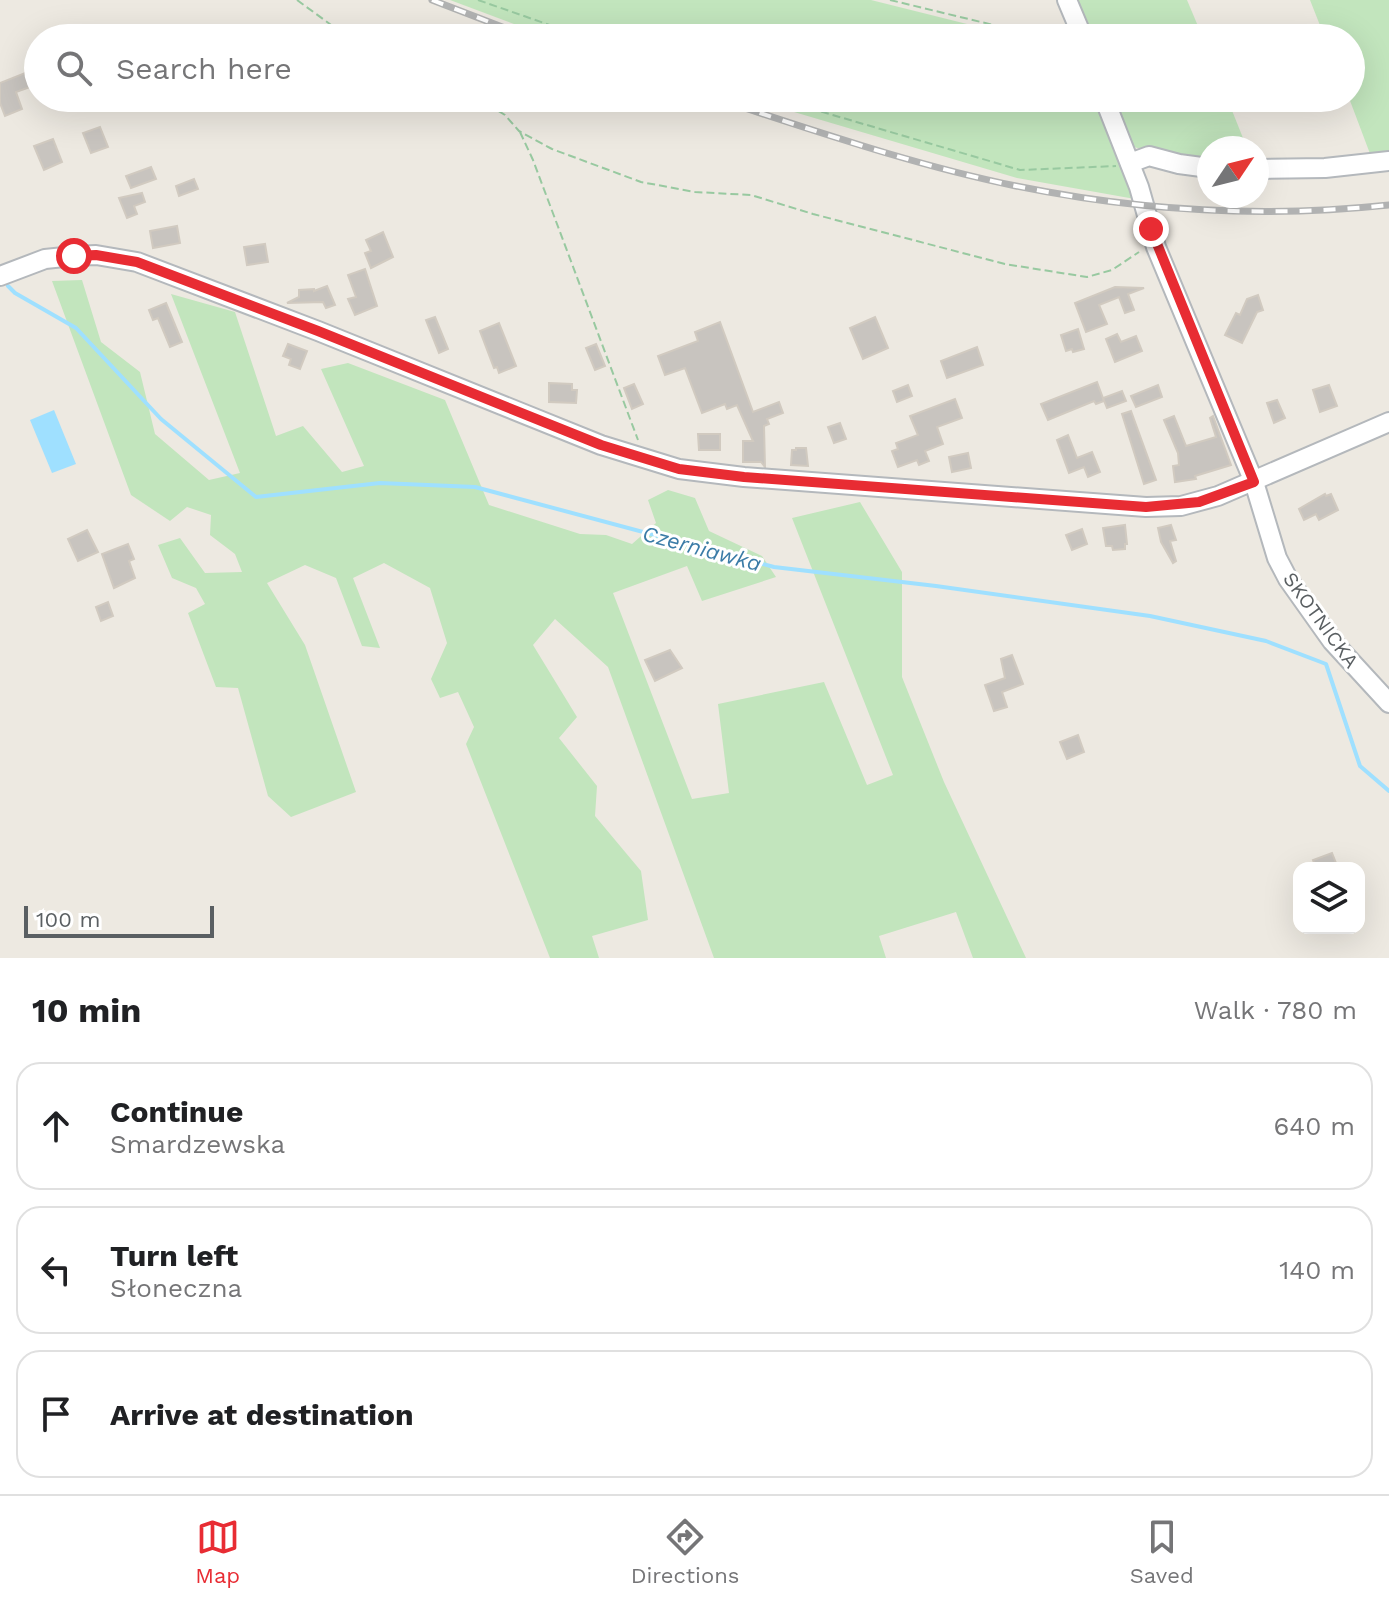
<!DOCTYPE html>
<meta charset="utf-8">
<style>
:root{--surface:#fff;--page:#f6f6f6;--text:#202124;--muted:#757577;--line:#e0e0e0;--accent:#e82c33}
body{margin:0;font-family:"Work Sans",sans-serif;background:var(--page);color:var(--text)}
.controls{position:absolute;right:24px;bottom:24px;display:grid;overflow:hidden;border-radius:16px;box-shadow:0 8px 32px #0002}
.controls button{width:72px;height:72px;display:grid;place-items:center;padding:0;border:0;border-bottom:2px solid var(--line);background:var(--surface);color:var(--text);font:40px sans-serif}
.compass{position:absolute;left:1197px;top:136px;width:72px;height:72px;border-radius:50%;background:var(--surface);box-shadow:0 8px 32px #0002;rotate:55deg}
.scale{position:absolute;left:24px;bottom:20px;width:190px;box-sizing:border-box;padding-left:8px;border:4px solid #5a5f62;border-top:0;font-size:22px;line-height:28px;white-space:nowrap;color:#5a5f62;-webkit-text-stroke:6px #fff;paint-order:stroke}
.stop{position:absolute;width:24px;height:24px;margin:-18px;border:6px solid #e82c33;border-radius:50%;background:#fff}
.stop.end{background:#e82c33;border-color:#fff;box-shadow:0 2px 8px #0008}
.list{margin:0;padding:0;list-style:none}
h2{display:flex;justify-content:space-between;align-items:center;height:104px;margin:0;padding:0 32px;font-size:34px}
h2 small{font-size:26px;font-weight:400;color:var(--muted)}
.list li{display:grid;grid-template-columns:52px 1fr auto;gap:24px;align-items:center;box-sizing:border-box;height:128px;margin:0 16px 16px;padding:0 16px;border:2px solid var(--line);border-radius:24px}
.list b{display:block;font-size:30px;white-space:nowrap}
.list p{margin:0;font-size:26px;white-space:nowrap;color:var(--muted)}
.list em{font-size:26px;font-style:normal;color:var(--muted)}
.icon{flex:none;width:44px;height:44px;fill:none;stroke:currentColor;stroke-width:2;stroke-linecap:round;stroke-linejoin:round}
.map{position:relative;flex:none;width:1389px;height:958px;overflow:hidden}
.search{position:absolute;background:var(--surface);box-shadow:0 8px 32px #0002;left:24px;right:24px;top:24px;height:88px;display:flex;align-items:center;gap:20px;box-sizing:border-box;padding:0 28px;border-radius:44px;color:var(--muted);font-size:30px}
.sheet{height:536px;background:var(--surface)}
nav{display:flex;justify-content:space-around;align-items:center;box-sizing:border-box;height:112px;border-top:2px solid var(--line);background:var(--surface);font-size:22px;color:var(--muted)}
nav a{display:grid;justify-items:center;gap:4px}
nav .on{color:var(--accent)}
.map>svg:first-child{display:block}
.green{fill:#c2e5bd}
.water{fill:#9fe0ff}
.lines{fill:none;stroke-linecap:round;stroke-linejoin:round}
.stream{stroke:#9fe0ff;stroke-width:4}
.building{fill:#c8c4bf;stroke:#d1cac0;stroke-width:2}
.minor-casing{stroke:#b4b8bc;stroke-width:22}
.path{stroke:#98c9a0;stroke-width:2;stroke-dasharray:8 4;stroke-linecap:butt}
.minor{stroke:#fff;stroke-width:18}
.rail-casing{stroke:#b1b2b2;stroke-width:7}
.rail{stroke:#fff;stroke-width:4;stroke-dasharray:12;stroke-linecap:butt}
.route{stroke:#e82c33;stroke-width:10}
.labels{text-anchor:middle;stroke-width:6;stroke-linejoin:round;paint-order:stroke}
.street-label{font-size:20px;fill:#5a5f62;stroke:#fff}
.water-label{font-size:22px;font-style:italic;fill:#3b7ca7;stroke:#fff}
</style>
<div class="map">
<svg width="1389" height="958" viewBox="0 0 1389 958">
<rect width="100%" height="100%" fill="#ede9e1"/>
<g class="green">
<polygon points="450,0 871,0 1023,38 551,38"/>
<polygon points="1076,0 1187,0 1203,38 1091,38"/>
<polygon points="1310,0 1389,0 1389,155 1372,159 1349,98 1351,98 1351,38 1325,38"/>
<polygon points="747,98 1096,98 1135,199 1017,178"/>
<polygon points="1115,98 1227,98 1247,148 1209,148 1209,165 1180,160 1134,147"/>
<polygon points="82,280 101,342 140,372 155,434 209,480 240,473 171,294 235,312 276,436 303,426 342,472 364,466 321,369 348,363 445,400 489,505 580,534 606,535 632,544 656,523 648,500 668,490 695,498 709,531 762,556 776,577 702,601 687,566 613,593 692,799 729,793 718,704 824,682 867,785 893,775 792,518 860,502 902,572 902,677 944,782 1026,958 973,958 956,912 879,936 886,958 714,958 608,667 555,619 533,645 577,717 559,738 597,786 595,816 641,871 648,920 592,936 599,958 550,958 466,744 474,727 458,692 440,698 431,679 447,643 430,588 384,563 353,578 380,648 362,646 336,578 305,565 267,583 305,645 356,792 291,817 268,796 238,688 216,687 188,613 205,604 196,588 172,578 158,545 180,538 205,573 242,572 235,554 210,535 211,515 187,507 170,521 131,495 52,281"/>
</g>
<polygon class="water" points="54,410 76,464 52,473 30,420"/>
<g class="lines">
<polyline class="stream" points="8,286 15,293 76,328 161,419 256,497 380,483 475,487 774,567 936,586 1150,616 1266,641 1326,664 1360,766 1389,791"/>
</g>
<g class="building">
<polygon points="35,69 38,84 16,92 22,109 5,116 0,103 0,83"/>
<polygon points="100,127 108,147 91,153 83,133"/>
<polygon points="53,139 62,162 44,170 34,146"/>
<polygon points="151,167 156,179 131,188 126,176"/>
<polygon points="194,179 198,189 179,196 176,186"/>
<polygon points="142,193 145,202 134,206 137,214 127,218 119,198"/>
<polygon points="177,226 180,243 153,248 150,231"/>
<polygon points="383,232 393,257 371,268 365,253 371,251 366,240"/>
<polygon points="265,244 268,262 247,265 244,247"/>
<polygon points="365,269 377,306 355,315 348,299 356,297 348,275"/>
<polygon points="327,286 335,305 326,308 323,302 287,303 299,297 299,290 314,289 314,291"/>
<polygon points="1115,287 1144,288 1128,294 1134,310 1125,313 1119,297 1099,305 1107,324 1086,332 1075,303"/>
<polygon points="1258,295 1263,310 1257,312 1242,343 1225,335 1236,313 1240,315 1247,299"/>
<polygon points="166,303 182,342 170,347 158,318 153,320 149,310"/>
<polygon points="435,317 448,349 439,353 426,320"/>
<polygon points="875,317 888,348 863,359 850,328"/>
<polygon points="720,322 753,412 779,402 783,413 767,419 769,424 764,426 765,467 761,462 743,462 743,441 753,441 737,405 727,409 725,404 702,413 685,368 665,375 658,356 698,341 695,332"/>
<polygon points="499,323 516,366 499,373 497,367 494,368 480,331"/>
<polygon points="1078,329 1084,349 1073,352 1072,349 1066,351 1061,335"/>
<polygon points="1117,334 1121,342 1136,336 1142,351 1115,362 1106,339"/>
<polygon points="288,344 307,351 300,369 289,365 291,359 283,356"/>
<polygon points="596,344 605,366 595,370 586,348"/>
<polygon points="977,347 983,365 947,378 941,361"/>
<polygon points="1097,382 1104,401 1096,404 1094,401 1048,420 1041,404"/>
<polygon points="549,383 572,384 572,390 577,390 576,403 549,402"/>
<polygon points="634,384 643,404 632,409 624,388"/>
<polygon points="908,385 912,396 897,402 893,391"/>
<polygon points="1158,385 1162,397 1136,407 1131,396"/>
<polygon points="1329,385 1337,406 1320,412 1313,390"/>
<polygon points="1122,391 1126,401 1107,408 1103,398"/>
<polygon points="955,399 962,418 937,427 943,444 925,451 929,461 919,465 917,460 898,467 892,451 898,449 896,443 918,435 910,416"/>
<polygon points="1277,400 1285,418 1274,423 1267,403"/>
<polygon points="1131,411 1156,480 1144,484 1122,414"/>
<polygon points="1174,416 1186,446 1216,437 1210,418 1213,416 1231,465 1195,476 1196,479 1175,482 1173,466 1179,465 1178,453 1164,420"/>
<polygon points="840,423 846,439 834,443 828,427"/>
<polygon points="698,434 720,434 720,450 699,450"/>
<polygon points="1068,435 1077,458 1092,452 1100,472 1088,477 1084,467 1069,473 1057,440"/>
<polygon points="796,448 806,448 808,466 791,465 792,450 796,450"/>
<polygon points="968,453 971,468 952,472 949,457"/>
<polygon points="1325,494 1326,496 1331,494 1338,510 1319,520 1316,514 1304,520 1299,509"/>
<polygon points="1125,525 1127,544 1125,544 1125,549 1113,550 1112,546 1106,546 1103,528"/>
<polygon points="1171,525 1176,540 1170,541 1176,561 1173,563 1161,542 1158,528"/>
<polygon points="1082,529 1087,544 1072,550 1066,535"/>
<polygon points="87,530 98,552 78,561 68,539"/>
<polygon points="128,544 134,559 129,561 135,578 114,588 102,554"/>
<polygon points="108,602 113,616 101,621 96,607"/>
<polygon points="670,650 682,668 655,681 645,660"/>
<polygon points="1012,655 1023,684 1002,692 1007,707 994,711 985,685 1005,678 1001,659"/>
<polygon points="1078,735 1084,752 1067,759 1060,742"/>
<polygon points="1332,853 1338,868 1316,868 1313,860"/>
</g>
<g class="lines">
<defs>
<g id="minor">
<polyline points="1067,0 1083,38"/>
<polyline points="1104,98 1139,187 1156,247 1254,482 1277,558 1288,579 1332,641 1389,703"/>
<polyline points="1130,163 1149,156 1179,164 1209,168"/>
<polyline points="1257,169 1325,168 1389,161"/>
<polyline points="0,276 45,259 74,256 96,255 137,262 318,331 601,445 679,469 744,477 1146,507 1181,506 1218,496 1389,422"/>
</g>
</defs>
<use href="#minor" class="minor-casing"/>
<g class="path">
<polyline points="297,0 349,38"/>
<polyline points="478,0 587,38"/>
<polyline points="890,0 1047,38"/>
<polyline points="478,98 505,115 519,131 552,149 641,182 695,192 751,195 813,214 1005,264 1087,277 1112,270 1139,252"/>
<polyline points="775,98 1020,170 1116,166"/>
<polyline points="520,132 533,160 638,440"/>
</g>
<use href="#minor" class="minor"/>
<defs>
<g id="rail">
<polyline points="432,0 531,38"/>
<path d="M714 98C813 130 913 165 1016 186 1139 211 1264 218 1389 205"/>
</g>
</defs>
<use href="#rail" class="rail-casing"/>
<use href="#rail" class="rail"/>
</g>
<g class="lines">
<polyline class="route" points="74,256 96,255 137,262 318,331 601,445 679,469 744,477 1146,507 1199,502 1254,482 1151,229"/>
</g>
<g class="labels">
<g class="street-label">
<text transform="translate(1321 620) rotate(54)" y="7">SKOTNICKA</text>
</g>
<g class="water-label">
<text transform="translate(702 548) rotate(15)" y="8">Czerniawka</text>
</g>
</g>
</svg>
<div class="controls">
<button><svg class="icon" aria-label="layers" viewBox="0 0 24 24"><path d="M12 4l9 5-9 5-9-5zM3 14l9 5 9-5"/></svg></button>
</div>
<svg class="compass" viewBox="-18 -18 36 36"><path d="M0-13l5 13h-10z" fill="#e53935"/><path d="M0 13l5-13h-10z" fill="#757577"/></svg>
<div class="scale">100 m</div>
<div class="stop" style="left:74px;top:256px"></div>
<div class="stop end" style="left:1151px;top:229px"></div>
<div class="search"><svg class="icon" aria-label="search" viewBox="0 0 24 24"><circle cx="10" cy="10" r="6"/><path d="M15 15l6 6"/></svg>Search here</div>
</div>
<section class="sheet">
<h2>10 min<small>Walk · 780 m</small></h2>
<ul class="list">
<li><svg class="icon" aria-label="ahead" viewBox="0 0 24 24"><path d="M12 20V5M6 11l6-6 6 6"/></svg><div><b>Continue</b><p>Smardzewska</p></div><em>640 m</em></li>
<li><svg class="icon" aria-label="left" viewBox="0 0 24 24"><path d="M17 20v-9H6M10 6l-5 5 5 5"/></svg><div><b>Turn left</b><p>Słoneczna</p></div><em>140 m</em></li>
<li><svg class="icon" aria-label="arrive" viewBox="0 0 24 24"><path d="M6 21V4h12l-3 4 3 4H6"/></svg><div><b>Arrive at destination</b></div></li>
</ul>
</section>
<nav>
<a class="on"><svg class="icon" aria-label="map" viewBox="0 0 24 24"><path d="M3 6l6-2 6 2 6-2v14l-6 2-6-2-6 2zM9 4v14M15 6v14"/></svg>Map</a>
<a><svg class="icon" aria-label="directions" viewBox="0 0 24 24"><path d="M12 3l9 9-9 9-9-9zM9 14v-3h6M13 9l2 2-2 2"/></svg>Directions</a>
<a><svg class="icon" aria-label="saved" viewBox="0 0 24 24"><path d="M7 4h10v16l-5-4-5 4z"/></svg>Saved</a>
</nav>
